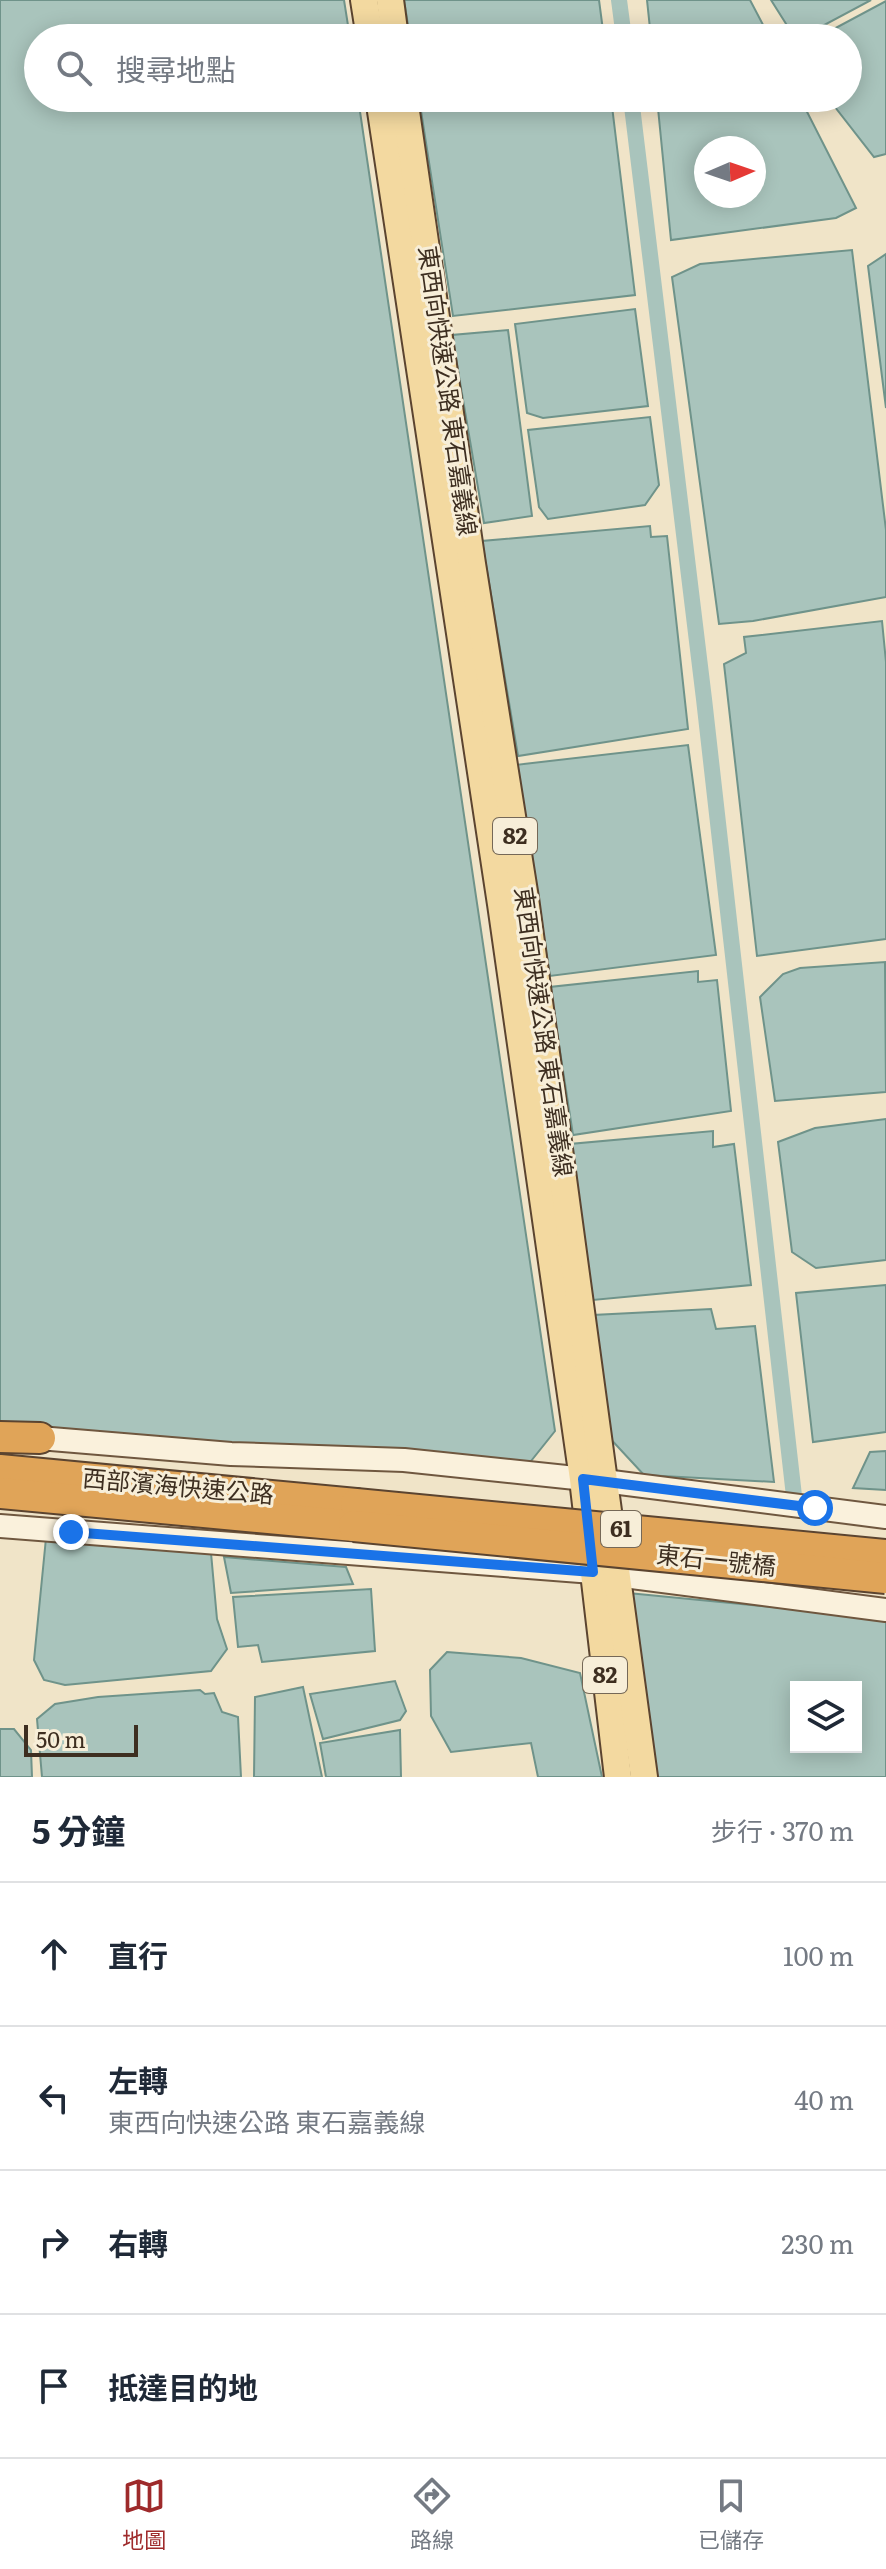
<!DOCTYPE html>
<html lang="zh-TW">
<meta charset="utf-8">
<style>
:root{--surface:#fff;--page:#f6f6f7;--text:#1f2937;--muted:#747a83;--line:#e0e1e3;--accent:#9e2a2b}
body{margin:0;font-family:Literata,"Noto Sans TC",serif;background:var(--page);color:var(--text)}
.controls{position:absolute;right:24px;bottom:24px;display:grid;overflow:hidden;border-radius:0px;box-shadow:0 4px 20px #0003}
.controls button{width:72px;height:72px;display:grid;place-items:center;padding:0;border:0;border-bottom:2px solid var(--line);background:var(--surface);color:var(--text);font:40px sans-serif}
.compass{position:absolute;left:694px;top:136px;width:72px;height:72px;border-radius:50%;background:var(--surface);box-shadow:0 4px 20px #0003;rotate:88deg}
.scale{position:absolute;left:24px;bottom:20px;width:114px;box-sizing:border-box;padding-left:8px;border:4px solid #3d2e20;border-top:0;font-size:22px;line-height:28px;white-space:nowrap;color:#3d2e20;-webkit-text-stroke:6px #f7eed8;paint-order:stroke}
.stop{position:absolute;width:24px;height:24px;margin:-18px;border:6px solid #1a73e8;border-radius:50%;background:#fff}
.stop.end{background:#1a73e8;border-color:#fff;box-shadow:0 2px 8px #0008}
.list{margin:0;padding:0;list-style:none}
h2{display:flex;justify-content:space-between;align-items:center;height:104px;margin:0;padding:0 32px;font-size:34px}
h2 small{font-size:26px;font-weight:400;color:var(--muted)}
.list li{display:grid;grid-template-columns:52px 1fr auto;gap:24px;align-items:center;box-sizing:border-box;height:144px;padding:0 32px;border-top:2px solid var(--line)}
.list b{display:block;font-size:30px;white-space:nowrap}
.list p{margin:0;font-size:26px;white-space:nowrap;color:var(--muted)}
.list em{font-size:26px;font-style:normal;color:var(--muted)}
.icon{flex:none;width:44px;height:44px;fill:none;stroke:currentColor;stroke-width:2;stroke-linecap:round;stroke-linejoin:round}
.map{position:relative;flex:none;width:886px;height:1777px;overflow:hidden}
.search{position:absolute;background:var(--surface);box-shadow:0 4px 20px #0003;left:24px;right:24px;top:24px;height:88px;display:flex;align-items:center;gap:20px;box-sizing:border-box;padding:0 28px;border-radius:44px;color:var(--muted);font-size:30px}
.sheet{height:680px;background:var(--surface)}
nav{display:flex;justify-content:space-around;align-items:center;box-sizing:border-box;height:112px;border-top:2px solid var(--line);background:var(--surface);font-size:22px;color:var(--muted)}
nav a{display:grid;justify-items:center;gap:4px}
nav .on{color:var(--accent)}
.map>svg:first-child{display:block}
.water{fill:#a9c4bc;stroke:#6f938a;stroke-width:2;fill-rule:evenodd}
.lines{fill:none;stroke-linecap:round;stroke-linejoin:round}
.canal{stroke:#a9c4bc;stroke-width:16}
.secondary-casing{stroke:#6f573f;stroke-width:26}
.primary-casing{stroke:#5b4430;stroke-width:30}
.highway-casing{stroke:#5b4430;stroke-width:34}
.secondary{stroke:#faf1dc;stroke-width:22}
.primary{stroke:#f3d9a0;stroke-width:26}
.highway{stroke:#e0a458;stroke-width:30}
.highway-bridge-casing{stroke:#5b4430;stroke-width:34;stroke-linecap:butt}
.highway-bridge{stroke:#e0a458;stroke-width:30}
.route{stroke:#1a73e8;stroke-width:10}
.labels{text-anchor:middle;stroke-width:6;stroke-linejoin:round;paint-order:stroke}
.shield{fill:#f7eed8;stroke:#756857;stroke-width:2}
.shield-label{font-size:22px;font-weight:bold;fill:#3d2e20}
.street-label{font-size:24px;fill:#3d2e20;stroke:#f7eed8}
</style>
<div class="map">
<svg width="886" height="1777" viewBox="0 0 886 1777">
<rect width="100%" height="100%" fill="#f0e4c8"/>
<g class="water">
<polygon points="0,0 344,0 350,38 38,38 38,98 358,98 555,1431 523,1471 0,1428"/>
<polygon points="404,0 599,0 604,38 410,38"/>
<polygon points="647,0 750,0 770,38 651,38"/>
<polygon points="771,0 871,0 800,38 795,38"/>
<polygon points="886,1 886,154 874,157 828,98 848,98 848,38 817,38"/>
<polygon points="419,98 611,98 635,295 453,316"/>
<path d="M657 98H800L856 208 836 218 671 240ZM706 148H754V196H706Z"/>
<polygon points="852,250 886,530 886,597 753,621 719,624 672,277 700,264"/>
<polygon points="886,254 886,408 868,266"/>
<polygon points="635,309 648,406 543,418 527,413 515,324"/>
<polygon points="508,330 532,516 484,523 452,335"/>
<polygon points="650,417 659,485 645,505 548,519 539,507 528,430"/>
<polygon points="650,526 651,537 667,536 688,729 518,756 482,541"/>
<polygon points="882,621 886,662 886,939 757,956 724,664 746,653 744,637"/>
<polygon points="688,745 716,955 550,976 515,765"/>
<polygon points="885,962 886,1092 775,1101 760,997 783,974 800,968"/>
<polygon points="698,971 698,982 717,980 731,1111 573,1135 550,987"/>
<polygon points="886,1119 886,1260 816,1268 792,1252 778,1142 815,1128"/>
<polygon points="713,1131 713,1147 734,1144 751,1285 593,1300 570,1144"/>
<polygon points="886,1285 886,1432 813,1442 796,1293"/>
<polygon points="711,1309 716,1329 755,1326 774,1482 644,1475 606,1434 593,1315"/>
<polygon points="886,1451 886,1490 853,1488 870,1452"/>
<polygon points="46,1538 211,1553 217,1619 227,1649 211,1671 65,1685 44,1680 34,1660"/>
<polygon points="224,1557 346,1567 353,1584 231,1593"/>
<polygon points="371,1589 375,1651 262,1662 258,1645 238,1647 233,1597"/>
<path d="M628 1593 886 1618V1777H649ZM796 1687H856V1747H796Z"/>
<polygon points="447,1652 521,1658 580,1673 602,1777 538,1777 531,1743 451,1752 431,1716 430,1670"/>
<polygon points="395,1681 406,1711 400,1720 323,1739 310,1694"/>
<polygon points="303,1687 322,1777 254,1777 255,1697"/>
<polygon points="200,1690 205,1694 214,1693 222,1712 238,1717 241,1777 42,1777 37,1719 55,1704 98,1697"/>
<polygon points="0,1729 14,1729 31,1750 32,1777 0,1777"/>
<polygon points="400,1730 401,1777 326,1777 320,1743"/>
</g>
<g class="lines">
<g class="canal">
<polyline points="619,0 624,38"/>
<polyline points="631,98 704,699 794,1496"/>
</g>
<defs>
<g id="secondary">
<polyline points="27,1437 231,1454 404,1460 604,1481 886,1517"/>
<polyline points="0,1526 593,1572 886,1610"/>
</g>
<g id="primary">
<polyline points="364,0 370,38"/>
<polyline points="390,0 395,38"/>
<polyline points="379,98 501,904 583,1479 618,1777"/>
<polyline points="404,98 472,564 525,898 644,1777"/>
</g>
<g id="highway">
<polyline points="0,1437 40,1438"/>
<polyline points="0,1470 356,1504"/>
<polyline points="0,1493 354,1526"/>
</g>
</defs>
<use href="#secondary" class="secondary-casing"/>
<use href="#primary" class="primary-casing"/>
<use href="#highway" class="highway-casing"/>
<use href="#secondary" class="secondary"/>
<use href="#primary" class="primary"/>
<use href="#highway" class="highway"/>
<defs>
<g id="highway-bridge">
<polyline points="356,1504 886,1555"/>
<polyline points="354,1526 886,1578"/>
</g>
</defs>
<use href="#highway-bridge" class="highway-bridge-casing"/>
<use href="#highway-bridge" class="highway-bridge"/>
</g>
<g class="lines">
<polyline class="route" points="71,1532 593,1572 583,1479 815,1508"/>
</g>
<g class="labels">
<g class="shield">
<rect x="493" y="818" width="44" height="36" rx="6"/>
<rect x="601" y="1511" width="40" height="36" rx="6"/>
<rect x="583" y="1657" width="44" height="36" rx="6"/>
</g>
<g class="shield-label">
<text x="515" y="844">82</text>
<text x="621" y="1537">61</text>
<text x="605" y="1683">82</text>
</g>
<g class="street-label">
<text transform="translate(447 391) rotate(82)" y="8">東西向快速公路 東石嘉義線</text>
<text transform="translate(543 1032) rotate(82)" y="8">東西向快速公路 東石嘉義線</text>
<text transform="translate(178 1487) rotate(5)" y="8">西部濱海快速公路</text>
<text transform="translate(716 1561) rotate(6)" y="8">東石一號橋</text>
</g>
</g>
</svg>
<div class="controls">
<button><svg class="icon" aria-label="layers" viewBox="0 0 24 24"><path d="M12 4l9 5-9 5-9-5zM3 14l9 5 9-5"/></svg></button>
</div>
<svg class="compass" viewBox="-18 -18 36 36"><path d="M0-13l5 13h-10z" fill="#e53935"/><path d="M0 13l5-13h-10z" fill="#747a83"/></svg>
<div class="scale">50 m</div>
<div class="stop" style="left:815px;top:1508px"></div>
<div class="stop end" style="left:71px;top:1532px"></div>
<div class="search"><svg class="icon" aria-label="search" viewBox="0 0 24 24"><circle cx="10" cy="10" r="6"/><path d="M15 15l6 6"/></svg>搜尋地點</div>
</div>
<section class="sheet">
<h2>5 分鐘<small>步行 · 370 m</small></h2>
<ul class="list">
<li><svg class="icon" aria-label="ahead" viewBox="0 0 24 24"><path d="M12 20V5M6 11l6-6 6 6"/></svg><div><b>直行</b></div><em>100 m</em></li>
<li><svg class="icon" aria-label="left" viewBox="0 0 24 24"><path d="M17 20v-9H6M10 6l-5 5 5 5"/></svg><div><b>左轉</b><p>東西向快速公路 東石嘉義線</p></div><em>40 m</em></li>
<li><svg class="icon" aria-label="right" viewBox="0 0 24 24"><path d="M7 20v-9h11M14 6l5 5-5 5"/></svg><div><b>右轉</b></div><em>230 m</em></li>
<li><svg class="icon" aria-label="arrive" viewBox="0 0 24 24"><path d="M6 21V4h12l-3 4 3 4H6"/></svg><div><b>抵達目的地</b></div></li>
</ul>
</section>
<nav>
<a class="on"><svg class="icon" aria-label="map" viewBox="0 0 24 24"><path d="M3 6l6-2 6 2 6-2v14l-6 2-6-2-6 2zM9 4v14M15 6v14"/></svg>地圖</a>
<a><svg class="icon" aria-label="directions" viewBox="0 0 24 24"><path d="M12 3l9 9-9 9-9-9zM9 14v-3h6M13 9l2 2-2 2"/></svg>路線</a>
<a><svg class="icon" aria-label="saved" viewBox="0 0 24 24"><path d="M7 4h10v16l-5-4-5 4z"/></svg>已儲存</a>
</nav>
